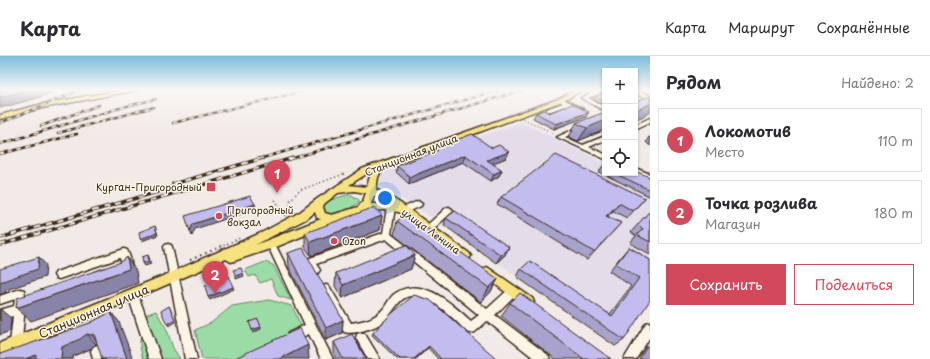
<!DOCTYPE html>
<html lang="ru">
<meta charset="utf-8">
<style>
:root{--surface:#fff;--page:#f7f7f7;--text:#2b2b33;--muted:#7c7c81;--line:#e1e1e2;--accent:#d1495b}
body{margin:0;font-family:"Playpen Sans",sans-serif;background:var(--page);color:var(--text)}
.controls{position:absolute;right:12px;top:12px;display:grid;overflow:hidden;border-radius:0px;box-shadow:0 1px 3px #0004}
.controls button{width:36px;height:36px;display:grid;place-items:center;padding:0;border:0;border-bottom:1px solid var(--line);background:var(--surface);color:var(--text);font:20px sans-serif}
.you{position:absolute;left:385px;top:142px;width:14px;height:14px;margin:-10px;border:3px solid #fff;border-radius:50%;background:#1a73e8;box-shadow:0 0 0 6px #1a73e833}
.badge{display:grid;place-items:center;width:26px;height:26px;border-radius:50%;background:var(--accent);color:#fff;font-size:13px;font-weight:700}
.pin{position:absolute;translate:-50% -33px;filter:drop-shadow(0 1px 2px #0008)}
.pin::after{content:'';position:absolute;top:21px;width:14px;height:12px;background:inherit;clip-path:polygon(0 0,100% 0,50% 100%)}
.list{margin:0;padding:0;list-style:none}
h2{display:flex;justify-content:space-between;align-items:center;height:52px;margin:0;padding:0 16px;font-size:17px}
h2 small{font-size:13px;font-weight:400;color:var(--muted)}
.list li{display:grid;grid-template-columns:26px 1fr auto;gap:12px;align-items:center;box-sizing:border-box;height:64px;margin:0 8px 8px;padding:0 8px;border:1px solid var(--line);border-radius:0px}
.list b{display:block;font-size:15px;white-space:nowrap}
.list p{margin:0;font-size:13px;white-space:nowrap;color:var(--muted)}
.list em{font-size:13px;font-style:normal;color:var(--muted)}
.actions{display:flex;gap:8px;padding:12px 16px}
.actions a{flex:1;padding:9px 0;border:1px solid var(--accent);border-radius:0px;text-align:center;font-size:14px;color:var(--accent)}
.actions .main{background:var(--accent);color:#fff}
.icon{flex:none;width:22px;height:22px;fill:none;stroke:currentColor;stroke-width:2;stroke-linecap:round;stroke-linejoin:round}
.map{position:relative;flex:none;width:650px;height:303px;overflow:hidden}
header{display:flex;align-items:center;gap:24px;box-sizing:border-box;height:56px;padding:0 20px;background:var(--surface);border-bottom:1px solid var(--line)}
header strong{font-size:19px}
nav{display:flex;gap:22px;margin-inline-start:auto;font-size:14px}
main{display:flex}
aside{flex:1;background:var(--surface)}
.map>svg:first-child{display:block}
.built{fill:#e3dce9}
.green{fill:#9bdca6;stroke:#6b8362}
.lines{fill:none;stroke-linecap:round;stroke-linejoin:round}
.minor-casing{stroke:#3b2a1e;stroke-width:3}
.major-casing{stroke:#3b2a1e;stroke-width:3}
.path-far2{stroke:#3b2a1e;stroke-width:1;stroke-dasharray:1 2.5;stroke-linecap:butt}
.path-far1{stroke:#3b2a1e;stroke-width:1.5;stroke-dasharray:1 3;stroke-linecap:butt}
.path{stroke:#3b2a1e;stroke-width:2;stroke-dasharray:1.5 4;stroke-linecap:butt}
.minor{fill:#fcf5e5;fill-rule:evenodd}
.major{fill:#f6e281;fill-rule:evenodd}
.rail-far1-casing{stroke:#3b2a1e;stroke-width:2.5}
.rail-casing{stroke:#3b2a1e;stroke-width:3.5}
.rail-far1{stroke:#fcf5e5;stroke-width:1.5;stroke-dasharray:4.5;stroke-linecap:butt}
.rail{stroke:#fcf5e5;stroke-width:2;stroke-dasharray:6;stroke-linecap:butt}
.wall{fill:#a8a2cd;stroke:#3b2a1e}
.shaded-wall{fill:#8884a7;stroke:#3b2a1e}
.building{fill:#c3bcee;stroke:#3b2a1e}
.poi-dot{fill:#d1495b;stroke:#fcf5e5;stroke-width:1.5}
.labels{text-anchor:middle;stroke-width:3;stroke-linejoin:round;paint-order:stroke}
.street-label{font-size:10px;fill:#3b2a1e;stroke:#fcf5e5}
.poi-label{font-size:10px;fill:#3b2a1e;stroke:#fcf5e5;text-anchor:start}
.near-street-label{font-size:12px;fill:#3b2a1e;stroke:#fcf5e5}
</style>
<header>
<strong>Карта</strong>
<nav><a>Карта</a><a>Маршрут</a><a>Сохранённые</a></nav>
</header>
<main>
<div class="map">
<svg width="650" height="303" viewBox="0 0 650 303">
<rect width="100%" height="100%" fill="#f1eae7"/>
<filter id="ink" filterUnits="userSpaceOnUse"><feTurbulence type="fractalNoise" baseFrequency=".025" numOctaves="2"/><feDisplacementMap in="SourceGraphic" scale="8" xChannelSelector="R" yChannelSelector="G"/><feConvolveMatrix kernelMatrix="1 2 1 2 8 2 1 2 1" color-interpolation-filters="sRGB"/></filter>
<g filter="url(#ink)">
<polygon class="built" points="521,66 605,107 605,117 650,128 650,239 615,290 444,169 380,129 376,122 382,116 394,111"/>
<g class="green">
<path d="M346 139H352L359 144V146C352 153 333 159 324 157L322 147Z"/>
<polygon points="265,206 273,209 291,244 278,240 271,223 260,227 255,219 249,221 245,214"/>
<polygon points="269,244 292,250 302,272 235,303 202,303 195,274 211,267 232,250"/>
<path d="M156 255 167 274 173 292 180 303H143C138 285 139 282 147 265L145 259Z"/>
</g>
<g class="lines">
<defs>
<g id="minor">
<polygon points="598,34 605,35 588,42 603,50 604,51 601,53 581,42"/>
<polygon points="561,42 583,53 580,55 567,49 551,55 547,55 547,53 563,47 558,44"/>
<polygon points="650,62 650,66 635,73 635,69"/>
<polygon points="581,70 583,71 583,73 565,81 583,89 605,80 605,84 589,91 605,98 605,103 557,81"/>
<polygon points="635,112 650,118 650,123 635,117"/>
<polygon points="418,145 422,148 421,150 406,157 400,157 399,155 400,153"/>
<path d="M391 148 395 151 391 178 487 253 510 232 513 231 516 232 518 235 516 238 495 259 548 299 550 303H535L487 265 475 276 471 277 467 276C453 262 417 223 398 248 387 262 384 269 365 274 359 276 351 278 344 276L321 233 323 230 326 229 329 230 351 267C364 265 375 263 384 252 387 248 389 243 393 239 420 217 452 248 471 265L479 259 386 183 316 208 320 214 318 217 315 218 312 217 305 206 307 203 383 177 387 151Z"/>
<polygon points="449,151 453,154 452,156 431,175 425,175 424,173 425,171 446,152"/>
<polygon points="271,185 274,186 275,188 333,303 321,303 309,278 292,286 288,285 287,281 288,277 305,269 267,188 268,186"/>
<polygon points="168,188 171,189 172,191 197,303 185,303 164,191 165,189"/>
<path d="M124 193 127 194C130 200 133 210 130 216L127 217 124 216 120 202 59 223 56 222 54 219 56 216Z"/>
<path d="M20 233 24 234C27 242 22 277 22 288L20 292 16 293 12 292 10 288 13 260 0 264V254L14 250 15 243 0 248V240Z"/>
<polygon points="133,235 137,236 138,239 161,303 149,303 128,239 129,236"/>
<polygon points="650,266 650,281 636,303 624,303 646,267"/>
<polygon points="361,277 365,278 380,303 368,303 356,282 357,278"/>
<polygon points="97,289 101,291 105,303 93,303 91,295 93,291"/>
</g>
<g id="major">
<polygon points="122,34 138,34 42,52 0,63 0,59 42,48"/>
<path d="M574 34H583L565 44 383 112 378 121 376 134 382 136 400 147 469 197 471 200 469 203 465 205 461 203 399 156 384 154 369 155 354 159 276 191 231 206 226 203 0 301V287L170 217 263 176 300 156 317 143 362 113 561 42ZM371 116 367 131 349 129 368 117ZM354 135 366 137 363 145 358 151 332 159 325 157 323 151 324 148 338 137ZM374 140H376L386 148H371ZM315 156 317 162 321 163 255 189 308 162Z"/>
<polygon points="635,34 650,39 650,43 635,38"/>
<polygon points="487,211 532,242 534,246 532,250 528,252 524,250 483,219 481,216 483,213"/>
</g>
</defs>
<use href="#minor" class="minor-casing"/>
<use href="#major" class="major-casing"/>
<polyline class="path-far2" points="524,63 555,78"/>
<g class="path-far1">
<polyline points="275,144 286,160"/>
<polyline points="286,160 290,144 300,134 344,118"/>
<polyline points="220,191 240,182"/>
</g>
<polyline class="path" points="190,204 222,190"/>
<use href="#minor" class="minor"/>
<use href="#major" class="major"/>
<defs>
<g id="rail-far1">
<polyline points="0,67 80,34"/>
<polyline points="173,67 307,34"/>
<polyline points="41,70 99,49"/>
<polyline points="58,77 154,51"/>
<polyline points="0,88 123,51 156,43"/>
<polyline points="0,98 77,78"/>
<polyline points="259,103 499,34"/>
<polyline points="290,103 523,34"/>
</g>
<g id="rail">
<polyline points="173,128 263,102"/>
<polyline points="0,182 181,129"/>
<polyline points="0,189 293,102"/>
</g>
</defs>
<use href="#rail-far1" class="rail-far1-casing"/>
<use href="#rail" class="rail-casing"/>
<use href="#rail-far1" class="rail-far1"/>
<use href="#rail" class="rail"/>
</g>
<g class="wall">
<polygon points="605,37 605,51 604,49 593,43 595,41"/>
<polygon points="605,56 605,74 578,85 569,81 576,67"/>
<polygon points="536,57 549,57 586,61 554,73 533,62"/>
<polygon points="649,81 650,81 650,90 646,86"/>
<polygon points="435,92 492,92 509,96 506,102 492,107 502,114 499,120 491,125 463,106 409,128 396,116 397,110 435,96"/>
<polygon points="605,109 605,117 635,117 650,121 650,138 649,140 599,116 602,111"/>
<polygon points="501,141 645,142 627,162 613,155 607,160 621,167 587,204 497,148"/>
<polygon points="650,155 650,198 630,187 636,180 631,176"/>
<polygon points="382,160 380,174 311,200 305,191 305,177"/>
<polygon points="446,162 505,199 496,207 444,169"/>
<polygon points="397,165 498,223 490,237 481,246 394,179"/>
<polygon points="629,191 650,204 624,284 615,290 517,221 521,213 610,258 631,230 609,215 622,199"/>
<polygon points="288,197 343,264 342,277 326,284 289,211"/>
<polygon points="415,199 411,213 342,242 335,230 336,217"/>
<polygon points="510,247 611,303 555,303 501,260"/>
<polygon points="111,256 119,266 97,288 96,288 90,293 73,300 73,303 0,303 90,267"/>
<polygon points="373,277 497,303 438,303 428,292 416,303 397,303 372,279"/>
<polygon points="334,286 366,303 336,303 334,298"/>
<polygon points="650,289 650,303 639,303 646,291"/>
</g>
<g class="shaded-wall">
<polygon points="29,34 58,34 37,42 0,52 0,41"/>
<polygon points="650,48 650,57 635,64 635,55"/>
<polygon points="589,56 586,61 554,73 556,68"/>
<polygon points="605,64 605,74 578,85 587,72"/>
<polygon points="509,96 506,102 484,111 487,104"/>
<polygon points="465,99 463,106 409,128 410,121"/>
<polygon points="502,114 499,120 491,125 494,118"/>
<polygon points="619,147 613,155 600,167 606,160"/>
<polygon points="255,148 256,153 195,173 192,180 190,175 193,168"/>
<polygon points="382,160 380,174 311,200 310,186"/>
<polygon points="155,170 158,179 142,185 140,183"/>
<polygon points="509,191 505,199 496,207 501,199"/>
<polygon points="148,199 149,201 151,208 145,210 143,207"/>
<polygon points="415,199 411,213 342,242 343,229"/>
<polygon points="39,201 46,209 45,221 6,234 6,236 0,239 0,226"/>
<polygon points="127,201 136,215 138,227 31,265 16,252 129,213"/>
<polygon points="243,217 244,220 236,223 236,220"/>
<polygon points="498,223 490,237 481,246 489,232"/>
<polygon points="233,231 234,233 210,244 208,241"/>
<polygon points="169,250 176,266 169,270 167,268"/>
<polygon points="0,253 11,262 10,275 0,279"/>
<polygon points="111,256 119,266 133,303 127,303"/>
<polygon points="343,264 342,277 326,284 326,272"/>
<polygon points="261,271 261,273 253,277 252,274"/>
<polygon points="87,278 96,288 90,293 73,300 73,303 61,303 62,291"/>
<polygon points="94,278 100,289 91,279"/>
<polygon points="308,289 309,303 280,303"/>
<polygon points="429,290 428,292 416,303 414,303"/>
<polygon points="36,299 41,303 25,303"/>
</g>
<g class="building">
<polygon points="0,34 29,34 0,41"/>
<polygon points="605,37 605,46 595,41"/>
<polygon points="650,40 650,48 635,55 635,46"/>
<polygon points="572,48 589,56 556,68 536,57 544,54 549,57"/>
<polygon points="605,56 605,64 587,72 576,67"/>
<polygon points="472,78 492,92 499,89 509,96 487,104 502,114 494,118 465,99 410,121 397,110 438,94 435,92"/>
<polygon points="556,99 645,142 633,155 619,147 606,160 621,167 594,196 501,141"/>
<polygon points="635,115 650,121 650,134 614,117 635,117"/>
<polygon points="250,140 255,148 193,168 190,175 185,160"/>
<polygon points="375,151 382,160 310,186 305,177"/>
<polygon points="455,155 509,191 501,199 446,162"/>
<polygon points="650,155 650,186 637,179 643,173 638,168"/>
<polygon points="407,158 498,223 489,232 397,165"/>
<polygon points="155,170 157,177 140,183 139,176"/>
<polygon points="406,189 415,199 343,229 336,217"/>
<polygon points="629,191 650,204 650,244 624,284 521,213 530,205 612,260 639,222 616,208"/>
<polygon points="303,192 343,264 326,272 288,197"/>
<polygon points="148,199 149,205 143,207 142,201"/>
<polygon points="39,201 38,213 0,226 0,213"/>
<polygon points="127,201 129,213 16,252 17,242 121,206"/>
<polygon points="241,212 243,217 236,220 233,214"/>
<polygon points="229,220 233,231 208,241 205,230"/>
<polygon points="520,237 611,303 584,303 510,247"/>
<polygon points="414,239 430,244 497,303 441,303 429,290 414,303 400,303 373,277 390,259"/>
<polygon points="169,250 175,263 167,268 161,255"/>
<polygon points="111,256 127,303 102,303 94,278 91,279 87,278 80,283 62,291 61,303 36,303 36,299 25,303 0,303 0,298 90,267"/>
<polygon points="258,263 261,271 252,274 249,266"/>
<polygon points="300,272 308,289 280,303 233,303"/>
<polygon points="352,278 366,303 343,303 334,286"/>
</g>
</g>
<linearGradient id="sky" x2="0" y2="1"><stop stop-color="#7cbdde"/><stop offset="0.44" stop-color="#f9f6f4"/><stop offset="1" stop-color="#f9f6f4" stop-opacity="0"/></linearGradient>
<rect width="650" height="77" fill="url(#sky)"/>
<g class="poi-dot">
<rect x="206" y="126" width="10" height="10" rx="2"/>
<circle cx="219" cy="160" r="4"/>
<circle cx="334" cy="185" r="4"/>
</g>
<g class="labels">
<g class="street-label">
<text transform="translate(411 99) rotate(-21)" y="4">Станционная улица</text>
<text transform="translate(431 175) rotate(36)" y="4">улица Ленина</text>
</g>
<g class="poi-label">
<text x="202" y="135" text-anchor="end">Курган-Пригородный</text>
<text x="227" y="158">Пригородный<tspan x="227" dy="12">вокзал</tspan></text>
<text x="342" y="189">Ozon</text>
</g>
<g class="near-street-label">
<text transform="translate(94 256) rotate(-23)" y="4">Станционная улица</text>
</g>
</g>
</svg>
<div class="controls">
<button>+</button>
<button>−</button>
<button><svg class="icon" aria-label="locate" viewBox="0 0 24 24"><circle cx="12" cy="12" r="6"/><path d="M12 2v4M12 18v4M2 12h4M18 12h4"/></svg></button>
</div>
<div class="you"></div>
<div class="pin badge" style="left:277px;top:137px">1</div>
<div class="pin badge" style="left:215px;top:238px">2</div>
</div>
<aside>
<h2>Рядом<small>Найдено: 2</small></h2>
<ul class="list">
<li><span class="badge">1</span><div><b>Локомотив</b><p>Место</p></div><em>110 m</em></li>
<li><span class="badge">2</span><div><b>Точка розлива</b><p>Магазин</p></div><em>180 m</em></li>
</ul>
<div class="actions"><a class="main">Сохранить</a><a>Поделиться</a></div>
</aside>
</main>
